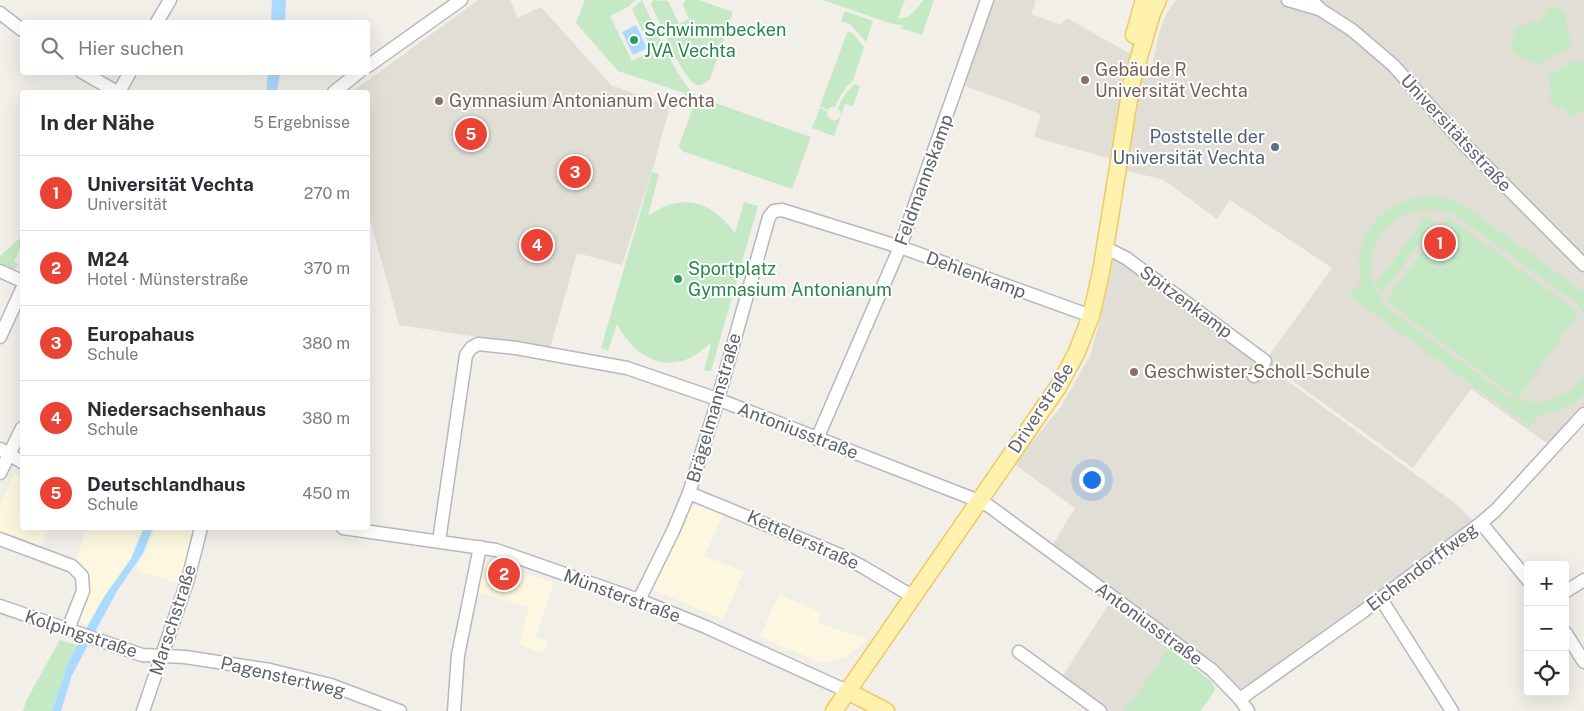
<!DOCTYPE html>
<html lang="de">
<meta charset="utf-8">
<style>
:root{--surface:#fff;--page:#f7f7f7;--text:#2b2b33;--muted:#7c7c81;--line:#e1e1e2;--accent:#ea4335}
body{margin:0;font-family:"Public Sans",sans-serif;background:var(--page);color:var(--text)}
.controls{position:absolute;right:15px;bottom:15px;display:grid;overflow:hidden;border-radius:5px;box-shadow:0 5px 20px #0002}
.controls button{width:45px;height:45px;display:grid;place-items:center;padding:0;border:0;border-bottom:1px solid var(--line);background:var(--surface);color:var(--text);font:25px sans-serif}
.you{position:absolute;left:1091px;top:479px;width:18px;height:18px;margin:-12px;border:4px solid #fff;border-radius:50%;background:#1a73e8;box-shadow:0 0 0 8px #1a73e833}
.badge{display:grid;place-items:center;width:32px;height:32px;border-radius:50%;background:var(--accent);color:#fff;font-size:16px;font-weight:700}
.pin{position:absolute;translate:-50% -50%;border:2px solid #fff;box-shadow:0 1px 5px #0006}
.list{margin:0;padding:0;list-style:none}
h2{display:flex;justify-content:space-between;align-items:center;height:65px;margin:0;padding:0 20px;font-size:21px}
h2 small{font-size:16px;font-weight:400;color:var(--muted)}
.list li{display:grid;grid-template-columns:32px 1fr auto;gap:15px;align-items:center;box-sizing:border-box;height:75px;padding:0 20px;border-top:1px solid var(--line)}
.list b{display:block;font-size:19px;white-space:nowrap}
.list p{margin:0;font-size:16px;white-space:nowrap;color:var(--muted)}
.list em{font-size:16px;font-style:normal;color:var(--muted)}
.icon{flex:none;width:28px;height:28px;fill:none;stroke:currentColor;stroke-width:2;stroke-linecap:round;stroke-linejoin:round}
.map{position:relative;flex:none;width:1584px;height:711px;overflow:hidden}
.search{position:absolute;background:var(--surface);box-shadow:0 5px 20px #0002;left:20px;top:20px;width:350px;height:55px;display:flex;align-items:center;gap:12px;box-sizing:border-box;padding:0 18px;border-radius:5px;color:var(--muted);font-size:19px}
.panel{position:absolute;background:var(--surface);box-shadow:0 5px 20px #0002;left:20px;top:90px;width:350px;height:440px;border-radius:5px}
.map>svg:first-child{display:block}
.commercial{fill:#fef7e0}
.education{fill:#e1ded6}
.green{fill:#c5e8c5}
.water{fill:#aadaff}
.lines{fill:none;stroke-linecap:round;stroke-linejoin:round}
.minor-casing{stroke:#b5b8bc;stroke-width:15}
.major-casing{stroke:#f2c960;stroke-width:19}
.minor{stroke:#fff;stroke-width:12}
.major{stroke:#fff2af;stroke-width:16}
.leisure-dot{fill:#2e9e5b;stroke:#fff;stroke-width:2}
.education-dot{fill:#8d6e63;stroke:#fff;stroke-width:2}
.service-dot{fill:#5c6f8a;stroke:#fff;stroke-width:2}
.labels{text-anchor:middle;stroke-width:4;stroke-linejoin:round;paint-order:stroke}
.leisure-label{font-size:18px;fill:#27864d;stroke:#fff;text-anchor:start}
.education-label{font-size:18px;fill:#785e54;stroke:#fff;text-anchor:start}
.street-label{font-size:18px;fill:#5f6368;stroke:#fff}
.service-label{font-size:18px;fill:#4e5e75;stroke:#fff;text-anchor:end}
</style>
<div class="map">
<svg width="1584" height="711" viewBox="0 0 1584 711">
<rect width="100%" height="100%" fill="#f1efe8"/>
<g class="commercial">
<polygon points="14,472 22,475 22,528 49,528 41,550 0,534 0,507"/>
<polygon points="698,503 724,513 704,556 744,571 723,619 654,590 653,588 673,548 689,509"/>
<polygon points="86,528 143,528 130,559 95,610 87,625 68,617 70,613 76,585 76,563"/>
<polygon points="155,528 193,528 183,569 178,583 136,570 145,554"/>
<polygon points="489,562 554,583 535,637 548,642 543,654 519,644 529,607 478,592 484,565"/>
<polygon points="779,594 822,613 817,623 867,639 848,656 825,662 817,661 760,637"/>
</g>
<g class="education">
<polygon points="478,0 510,0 518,18 541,7 611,85 670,106 653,168 622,265 577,253 550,348 399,325 368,212 368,92 352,92"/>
<polygon points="993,0 1034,0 1036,2 1031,14 1061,25 1067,18 1152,66 1160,30 1166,14 1176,0 1584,0 1584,406 1548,444 1471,389 1413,468 1265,361 1332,268 1230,200 1217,219 1164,180 1124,170 1125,163 1034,137 1041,114 965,86"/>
<polygon points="1116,257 1128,264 1456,504 1473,521 1357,608 1239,691 1052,546 1075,508 1014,464 1060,408 1090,356 1100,320 1113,258"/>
<polygon points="1109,604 1211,681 1215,689 1208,701 1200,711 1105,711 1060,680"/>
</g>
<g class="green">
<path d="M585 0H636L628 7 610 16 632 61 652 51 632 9 642 0C654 24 677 83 698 97L811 137 792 189 682 151 679 146 692 110 684 93 618 71 576 23Z"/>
<path d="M653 0 668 1 679 24 689 19 683 5 685 0H699L733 12 710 79C706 82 701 87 696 85 682 78 659 20 651 5Z"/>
<path d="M823 0H905L898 18C909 20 917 9 923 0H934L922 35 900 28 904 25 892 24Z"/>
<polygon points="1551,5 1564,11 1571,45 1538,65 1518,56 1510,49 1516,28 1540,19"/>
<polygon points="845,11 873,21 866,42 850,24 841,21"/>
<polygon points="851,32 864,47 853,81 847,86 839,98 835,107 831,107 827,110 820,106 847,33"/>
<polygon points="1578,59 1584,64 1584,110 1582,109 1574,118 1563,108 1558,108 1550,101 1551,91 1548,76"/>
<path d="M855 84 860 86 853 106 845 104 834 136 812 128 820 108 827 112V116L831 120C837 122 840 119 841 113L838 108C842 98 847 91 855 84Z"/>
<path d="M652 172 659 174 648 216C654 212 660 208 666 206 695 195 718 210 735 233L744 202 758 206 711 371 704 370 711 345 709 344C675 378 637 362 617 324L608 351 601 348Z"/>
<path d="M1428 196 1449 199 1460 203 1584 292V313L1575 302 1454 214C1392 190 1344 260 1389 309L1508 396C1536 408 1566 401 1584 375V395C1571 407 1556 413 1539 415L1530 427 1349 296C1352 293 1356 288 1359 284 1362 278 1358 265 1359 257 1363 221 1394 199 1428 196Z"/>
<polygon points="1426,216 1435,222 1383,292 1375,285"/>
<polygon points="1448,217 1579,312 1518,399 1386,301"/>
<polygon points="22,236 22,243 14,262 19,264 14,269 0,264 0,256"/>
<polygon points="60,640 77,645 69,660 52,711 23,711 26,701"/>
<polygon points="1169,649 1211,681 1215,689 1208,701 1200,711 1124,711"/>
</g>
<g class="water">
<polygon points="272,0 286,0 285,22 271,22"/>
<polygon points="636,25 647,48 633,55 622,32"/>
<polygon points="268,73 280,73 277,92 266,92"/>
<polygon points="144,528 153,528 143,553 117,591 72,675 61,711 52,711 69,660 104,597 131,559"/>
</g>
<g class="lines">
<defs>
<g id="minor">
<polyline points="1288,0 1319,9"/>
<polyline points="1311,0 1321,10 1352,30 1393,65 1464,144 1584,265"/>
<polyline points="0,13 22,30"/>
<polyline points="157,22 170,0"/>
<polyline points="368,66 461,0"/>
<polyline points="82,72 117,92"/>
<polyline points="119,92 130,72"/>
<polyline points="334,92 359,72"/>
<polyline points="1104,250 1112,251 1126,258 1265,361 1254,376"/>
<polyline points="0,271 22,281"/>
<polyline points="0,337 22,289"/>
<polyline points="817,439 900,247 987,0"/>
<polyline points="0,449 22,462"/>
<polyline points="0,473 22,428"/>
<polyline points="689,493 840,555 863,567 912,596"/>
<polyline points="1481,523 1528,580"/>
<polyline points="343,528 496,550 639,600 706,627 847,691"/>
<polyline points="0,539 72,566 82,576 83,591 68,629"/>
<polyline points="439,541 466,355 471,348 478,344 516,348 627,368 717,399 979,501 989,506 1212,670 1240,699 1248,711"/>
<polyline points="1565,592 1584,580"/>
<polyline points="1381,599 1452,711"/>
<polyline points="639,600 673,531 689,493 714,413 769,217 774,211 782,210 900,247 1091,316"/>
<polyline points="0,606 142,655 185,657 270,670 331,685 400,711"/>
<polyline points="1565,632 1584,662"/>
<polyline points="1019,652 1100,711"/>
<polyline points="1240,699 1361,613 1481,523 1496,510 1584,414"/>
<polyline points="143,711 188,579 201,528"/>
<polyline points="454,711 458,655 480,547"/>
</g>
<g id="major">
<polyline points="1134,35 1144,0"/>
<polyline points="847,691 886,711"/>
<polyline points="834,711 1058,387 1076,354 1091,316 1101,272 1132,81 1152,13 1158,0"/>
</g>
</defs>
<use href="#minor" class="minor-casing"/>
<use href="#major" class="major-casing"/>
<use href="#minor" class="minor"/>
<use href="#major" class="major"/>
</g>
<g class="leisure-dot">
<circle cx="634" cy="40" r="5"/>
<circle cx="678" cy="279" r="5"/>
</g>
<g class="education-dot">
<circle cx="1085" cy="80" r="5"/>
<circle cx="439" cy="101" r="5"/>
<circle cx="1134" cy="372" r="5"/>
</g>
<circle class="service-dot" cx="1275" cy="147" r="5"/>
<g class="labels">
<g class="leisure-label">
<text x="644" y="36">Schwimmbecken<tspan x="644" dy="21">JVA Vechta</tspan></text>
<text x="688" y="275">Sportplatz<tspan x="688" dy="21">Gymnasium Antonianum</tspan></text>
</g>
<g class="education-label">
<text x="1095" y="76">Gebäude R<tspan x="1095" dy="21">Universität Vechta</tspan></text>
<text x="449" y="107">Gymnasium Antonianum Vechta</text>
<text x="1144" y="378">Geschwister-Scholl-Schule</text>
</g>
<g class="street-label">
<text transform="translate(1456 133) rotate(47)" y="6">Universitätsstraße</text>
<text transform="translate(924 180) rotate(-70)" y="6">Feldmannskamp</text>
<text transform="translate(976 275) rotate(20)" y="6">Dehlenkamp</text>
<text transform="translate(1186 302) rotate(36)" y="6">Spitzenkamp</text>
<text transform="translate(714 408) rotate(-74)" y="6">Brägelmannstraße</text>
<text transform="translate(1041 408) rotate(-57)" y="6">Driverstraße</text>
<text transform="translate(798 431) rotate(21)" y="6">Antoniusstraße</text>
<text transform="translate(803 540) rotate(24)" y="6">Kettelerstraße</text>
<text transform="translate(1422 567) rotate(-37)" y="6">Eichendorffweg</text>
<text transform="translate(622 596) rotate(20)" y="6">Münsterstraße</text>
<text transform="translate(173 620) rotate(-72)" y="6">Marschstraße</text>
<text transform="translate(1149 624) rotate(36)" y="6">Antoniusstraße</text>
<text transform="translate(81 634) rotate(18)" y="6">Kolpingstraße</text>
<text transform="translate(283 677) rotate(13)" y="6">Pagenstertweg</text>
</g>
<g class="service-label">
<text x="1265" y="143">Poststelle der<tspan x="1265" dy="21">Universität Vechta</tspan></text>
</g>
</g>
</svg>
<div class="controls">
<button>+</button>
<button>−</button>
<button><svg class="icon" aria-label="locate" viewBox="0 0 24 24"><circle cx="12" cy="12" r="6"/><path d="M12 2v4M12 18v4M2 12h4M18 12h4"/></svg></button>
</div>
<div class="you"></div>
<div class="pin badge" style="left:1440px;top:243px">1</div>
<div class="pin badge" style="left:504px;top:574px">2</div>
<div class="pin badge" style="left:575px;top:172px">3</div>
<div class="pin badge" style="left:537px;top:245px">4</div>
<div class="pin badge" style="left:471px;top:134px">5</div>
<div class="search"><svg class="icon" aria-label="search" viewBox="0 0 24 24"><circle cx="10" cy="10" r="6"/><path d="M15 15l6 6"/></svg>Hier suchen</div>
<section class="panel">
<h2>In der Nähe<small>5 Ergebnisse</small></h2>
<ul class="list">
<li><span class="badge">1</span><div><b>Universität Vechta</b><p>Universität</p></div><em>270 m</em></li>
<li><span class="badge">2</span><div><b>M24</b><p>Hotel · Münsterstraße</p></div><em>370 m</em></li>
<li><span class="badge">3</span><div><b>Europahaus</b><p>Schule</p></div><em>380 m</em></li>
<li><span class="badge">4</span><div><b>Niedersachsenhaus</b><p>Schule</p></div><em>380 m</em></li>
<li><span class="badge">5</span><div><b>Deutschlandhaus</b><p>Schule</p></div><em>450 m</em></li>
</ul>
</section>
</div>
